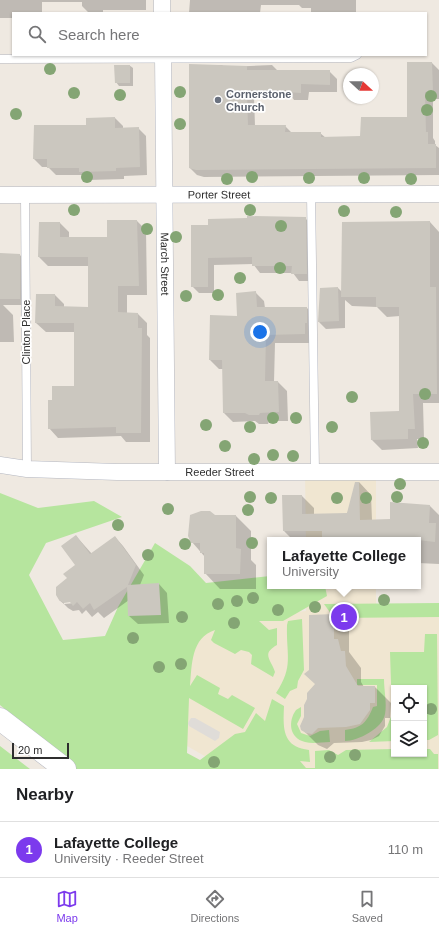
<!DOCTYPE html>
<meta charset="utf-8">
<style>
:root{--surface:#fff;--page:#f6f6f6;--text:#202124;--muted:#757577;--line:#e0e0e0;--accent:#7c3aed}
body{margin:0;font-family:Arial,sans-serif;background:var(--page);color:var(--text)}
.controls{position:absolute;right:12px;bottom:12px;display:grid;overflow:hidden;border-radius:0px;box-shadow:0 1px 3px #0004}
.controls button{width:36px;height:36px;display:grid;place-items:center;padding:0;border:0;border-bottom:1px solid var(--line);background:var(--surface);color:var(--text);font:20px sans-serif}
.compass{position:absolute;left:343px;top:68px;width:36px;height:36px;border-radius:50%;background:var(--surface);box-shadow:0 1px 3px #0004;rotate:111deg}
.scale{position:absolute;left:12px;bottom:10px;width:57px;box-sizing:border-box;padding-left:4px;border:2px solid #2e2e2e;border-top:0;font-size:11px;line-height:14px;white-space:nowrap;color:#2e2e2e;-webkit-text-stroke:3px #fff;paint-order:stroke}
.you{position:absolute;left:260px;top:332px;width:14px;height:14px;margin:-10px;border:3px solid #fff;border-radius:50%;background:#1a73e8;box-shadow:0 0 0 6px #1a73e833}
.badge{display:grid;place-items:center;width:26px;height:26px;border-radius:50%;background:var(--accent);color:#fff;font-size:13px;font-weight:700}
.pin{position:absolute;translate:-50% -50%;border:2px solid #fff;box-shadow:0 1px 4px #0006}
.popup{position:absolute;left:267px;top:537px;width:154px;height:52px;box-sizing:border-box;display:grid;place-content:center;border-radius:0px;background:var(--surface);filter:drop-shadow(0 1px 3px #0005);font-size:13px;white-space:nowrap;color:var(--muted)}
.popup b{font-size:15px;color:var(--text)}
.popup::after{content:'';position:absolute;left:50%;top:100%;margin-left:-8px;border:8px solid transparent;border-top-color:var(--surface)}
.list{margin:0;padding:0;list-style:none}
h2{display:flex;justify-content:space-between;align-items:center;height:52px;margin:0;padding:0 16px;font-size:17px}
h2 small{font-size:13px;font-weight:400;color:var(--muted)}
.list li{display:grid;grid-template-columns:26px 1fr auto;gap:12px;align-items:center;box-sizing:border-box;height:56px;padding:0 16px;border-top:1px solid var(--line)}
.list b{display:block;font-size:15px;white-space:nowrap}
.list p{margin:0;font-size:13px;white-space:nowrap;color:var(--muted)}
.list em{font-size:13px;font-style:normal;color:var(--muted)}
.icon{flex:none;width:22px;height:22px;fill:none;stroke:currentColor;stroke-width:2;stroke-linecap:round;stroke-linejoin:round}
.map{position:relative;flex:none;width:439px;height:769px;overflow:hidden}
.search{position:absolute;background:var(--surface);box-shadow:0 1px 3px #0004;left:12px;right:12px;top:12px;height:44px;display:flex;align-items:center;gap:10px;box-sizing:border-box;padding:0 14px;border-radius:0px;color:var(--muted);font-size:15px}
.sheet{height:108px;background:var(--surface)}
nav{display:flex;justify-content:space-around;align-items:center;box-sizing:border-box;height:56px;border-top:1px solid var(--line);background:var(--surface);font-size:11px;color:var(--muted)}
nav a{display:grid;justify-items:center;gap:2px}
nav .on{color:var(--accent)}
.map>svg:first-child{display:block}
.education{fill:#f0e6d1;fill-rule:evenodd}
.green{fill:#b6e59e}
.plaza{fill:#dfdcd8}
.shadow{fill:#0003}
.building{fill:#cbc7bf}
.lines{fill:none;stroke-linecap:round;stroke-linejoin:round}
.service-casing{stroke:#b4b7c1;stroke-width:9}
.minor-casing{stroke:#b4b7c1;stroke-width:17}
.secondary-casing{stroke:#b4b7c1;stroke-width:23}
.service{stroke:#fff;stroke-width:8}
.minor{stroke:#fff;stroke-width:16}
.secondary{stroke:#fff;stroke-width:22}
.tree{fill:#84a574}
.worship-dot{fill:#6b7280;stroke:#fff;stroke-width:1.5}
.labels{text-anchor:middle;stroke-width:3.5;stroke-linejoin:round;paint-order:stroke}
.worship-label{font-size:11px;font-weight:bold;fill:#5b616d;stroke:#fff;text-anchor:start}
.street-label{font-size:11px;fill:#2e2e2e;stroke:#fff}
</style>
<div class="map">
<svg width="439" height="769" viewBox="0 0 439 769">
<rect width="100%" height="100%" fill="#efe9e1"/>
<g class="education">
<polygon points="305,472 376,472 376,540 306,540"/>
<path d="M307 586H376V605L439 606V769H279L208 758 163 732 192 623 306 611ZM394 688H424V754H394Z"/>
</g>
<g class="green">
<path d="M0 493 38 508 94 501 122 517 46 543 29 575 63 640 105 636 118 607 155 543 190 566 206 583 270 576V586H325L327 596 283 621H259L269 630 277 628V645C261 654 271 659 275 672L273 677 251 664 252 655 249 652 241 650 235 654 214 643 211 640 215 630C191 638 192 664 190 686L197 675 220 688 218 694 228 699 232 695 255 708 243 729 189 698 187 753 200 760 235 734 245 732 256 713 265 721 272 699 284 706C283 728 282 747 309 750L310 762 300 761 306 768H315V751L329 750 338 755 346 750 394 749V754H424V749H430L434 754H438V769H76L0 705Z"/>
<polygon points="439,603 439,617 334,618 324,604"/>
<path d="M302 619 304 670 298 681 297 688 290 691 285 699 276 693C294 666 286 656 287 625L288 621Z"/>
<polygon points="425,634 437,634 438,735 429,740 424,740 424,688 394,688 394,741 369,742 387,727 392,714 390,652 424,652"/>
<path d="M357 679H384C384 690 387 704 385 714 383 728 358 741 345 741V730C362 728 367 722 373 707L377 706V685H357Z"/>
<path d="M301 707V716L297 724 301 733 310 736 320 731 329 730 330 742C322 742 313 744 305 742 289 738 288 721 296 710Z"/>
<polygon points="0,746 26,766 30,769 0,769"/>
</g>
<polygon class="plaza" points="191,718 195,718 220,732 219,738 215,741 189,726 188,723"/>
<g class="shadow">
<polygon points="0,0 146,0 146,10 103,10 103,13 89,13 82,6 82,2 42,2 42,13 13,13 13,18 0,18"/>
<polygon points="190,0 356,0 356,13 311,13 311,8 302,8 299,5 261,5 260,13 189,13"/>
<polygon points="432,63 439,70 439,99 433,99 433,138 435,141 435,145 439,148 439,175 204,177 197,175 190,168 190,65 222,65 224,67 272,65 278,71 329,71 337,79 337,92 309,92 308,100 294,100 292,97 254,97 255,126 285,126 292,133 320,133 326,138 361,137 408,118"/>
<polygon points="129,65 133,68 133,86 119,86 116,82"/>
<polygon points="115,118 123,126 123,129 138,128 146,136 147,175 124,176 124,179 88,180 84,175 56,175 48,167 42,167 34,159 87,126"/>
<polygon points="305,218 312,225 313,281 299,281 293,273 260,273 253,264 214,265 214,293 199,293 192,286 209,226 248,219"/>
<polygon points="137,221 146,230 147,295 127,295 127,313 138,314 147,323 147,335 150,338 150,442 126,442 121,436 58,438 49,428 53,401 75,387 75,332 46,332 36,323 55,295 64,304 64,307 89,308 89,266 48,266 39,257 40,223 60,223 69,232 69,238 108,238"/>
<polygon points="430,222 439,232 439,403 423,403 424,439 417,439 418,448 382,450 372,440 371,413 400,412 400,316 387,317 377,307 352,306 345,300 345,328 326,329 319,322 338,288 342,292"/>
<polygon points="0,254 20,255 26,262 27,305 3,305 13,315 14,342 0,342"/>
<polygon points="255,292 264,301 265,308 307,308 316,317 314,343 275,343 274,382 278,382 287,391 288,421 269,421 268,424 259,424 255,421 233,422 224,413 223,369 219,369 210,360"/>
<polygon points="359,482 371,495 372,520 391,520 430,506 439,515 439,564 418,563 418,540 293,540 284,531 302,496 314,508 314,515 347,514"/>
<polygon points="215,516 236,516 251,531 251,560 256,565 256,589 220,589 205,573 205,557 192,542"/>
<polygon points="76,536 92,554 115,537 123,546 144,575 140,585 159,584 167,593 169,623 138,624 129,616 129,600 104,618 98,612 92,617 86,610 82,614 79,610 73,611 68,608 64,604 75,603 74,601 64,602 64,604 59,600 68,579 76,566"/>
<polygon points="333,615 349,631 349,652 361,668 361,682 364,687 375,687 391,703 390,718 385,718 385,726 379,736 371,740 362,742 334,743 327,749 318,745 302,729 316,684 310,670"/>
</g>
<g class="building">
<polygon points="407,62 432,62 433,92 425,92 426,132 428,132 428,144 436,144 436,168 196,170 189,168 189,64 247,66 247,70 330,70 330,85 301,84 301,93 286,92 286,90 247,90 248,125 286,125 285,132 321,132 321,137 360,136 361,117 407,117"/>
<polygon points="114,65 130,65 130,83 115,83"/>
<polygon points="115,117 115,128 139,127 140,167 116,168 116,171 79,172 79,168 47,168 47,159 33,159 34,125 86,125 86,118"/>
<polygon points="247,216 306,217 307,274 291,274 292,266 252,266 252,257 208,258 208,287 191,287 191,225 208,225 208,219 247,218"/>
<polygon points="107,220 137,220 139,286 118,286 118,312 138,313 138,328 142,328 141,433 116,433 116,427 48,429 48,400 52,400 52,386 74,386 74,323 35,323 36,294 55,294 55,306 88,307 88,257 38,257 39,222 60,222 60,237 107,237"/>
<polygon points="430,221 430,287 436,287 437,394 413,394 415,429 408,429 408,439 371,440 370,412 399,411 399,307 376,307 376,297 341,297 342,222"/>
<polygon points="0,253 20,254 20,299 0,299"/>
<polygon points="338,287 339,321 318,322 320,288"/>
<polygon points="256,291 257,307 307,307 307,323 305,323 305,334 266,335 265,381 278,381 279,412 260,413 259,415 249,415 245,413 223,413 222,360 209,360 210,315 237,316 236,293"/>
<polygon points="355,482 359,482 360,520 390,519 390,502 430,505 429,523 436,523 435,542 418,540 327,540 327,537 322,537 322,531 283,531 282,495 302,495 302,514 347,513"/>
<polygon points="201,511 210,511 215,515 236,515 236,548 241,549 240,574 204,574 204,553 200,553 200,543 191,543 188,536 190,515"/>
<polygon points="76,535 90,554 115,536 136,565 128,585 159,583 161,615 128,616 127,587 94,610 90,603 83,609 77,602 73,606 70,602 64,603 59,600 56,595 56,587 67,578 63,574 75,565 61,546"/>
<polygon points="334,614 334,639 338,639 341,651 345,651 346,666 358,686 375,686 375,703 370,703 370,710 360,724 346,727 318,728 312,734 306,733 301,730 300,726 304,717 304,705 307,699 307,693 315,684 304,674 309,670 309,615"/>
</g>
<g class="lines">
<defs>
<g id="service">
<polyline points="0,59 351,58 357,55"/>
<polyline points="311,194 315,472"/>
<polyline points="25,195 27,469"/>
</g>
<g id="minor">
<polyline points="162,0 162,13"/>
<path id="s1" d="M163 55 167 472"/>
<path id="s2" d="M0 195 439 194"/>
<path id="s3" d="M0 465 27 469 117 472H439"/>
</g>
<polyline id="secondary" points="0,719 65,769"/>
</defs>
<use href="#service" class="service-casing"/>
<use href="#minor" class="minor-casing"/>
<use href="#secondary" class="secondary-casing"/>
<use href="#service" class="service"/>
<use href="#minor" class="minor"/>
<use href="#secondary" class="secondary"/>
</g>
<g class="tree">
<circle cx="50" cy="69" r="6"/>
<circle cx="180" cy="92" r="6"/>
<circle cx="74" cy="93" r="6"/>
<circle cx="120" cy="95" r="6"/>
<circle cx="431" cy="96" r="6"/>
<circle cx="427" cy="110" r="6"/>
<circle cx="16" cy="114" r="6"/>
<circle cx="180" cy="124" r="6"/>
<circle cx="87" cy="177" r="6"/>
<circle cx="252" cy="177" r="6"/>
<circle cx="309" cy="178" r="6"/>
<circle cx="364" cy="178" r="6"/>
<circle cx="227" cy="179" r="6"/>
<circle cx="411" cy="179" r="6"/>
<circle cx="74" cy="210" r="6"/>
<circle cx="250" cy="210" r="6"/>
<circle cx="344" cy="211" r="6"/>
<circle cx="396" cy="212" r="6"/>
<circle cx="281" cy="226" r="6"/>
<circle cx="147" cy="229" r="6"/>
<circle cx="176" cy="237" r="6"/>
<circle cx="280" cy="268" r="6"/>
<circle cx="240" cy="278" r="6"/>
<circle cx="218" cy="295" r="6"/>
<circle cx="186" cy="296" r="6"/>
<circle cx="425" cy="394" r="6"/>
<circle cx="352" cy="397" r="6"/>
<circle cx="273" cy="418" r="6"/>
<circle cx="296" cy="418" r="6"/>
<circle cx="206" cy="425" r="6"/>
<circle cx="250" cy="427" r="6"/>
<circle cx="332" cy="427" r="6"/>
<circle cx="423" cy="443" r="6"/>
<circle cx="225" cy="446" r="6"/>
<circle cx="273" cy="455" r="6"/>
<circle cx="293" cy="456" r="6"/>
<circle cx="254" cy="459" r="6"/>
<circle cx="400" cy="484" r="6"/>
<circle cx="250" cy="497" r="6"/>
<circle cx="397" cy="497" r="6"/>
<circle cx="271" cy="498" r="6"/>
<circle cx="337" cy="498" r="6"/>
<circle cx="366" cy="498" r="6"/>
<circle cx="168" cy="509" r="6"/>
<circle cx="248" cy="510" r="6"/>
<circle cx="118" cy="525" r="6"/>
<circle cx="252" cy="543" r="6"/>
<circle cx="185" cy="544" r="6"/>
<circle cx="148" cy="555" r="6"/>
<circle cx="253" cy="598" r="6"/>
<circle cx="384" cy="600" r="6"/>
<circle cx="237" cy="601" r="6"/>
<circle cx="218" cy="604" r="6"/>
<circle cx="315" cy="607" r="6"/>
<circle cx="278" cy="610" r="6"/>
<circle cx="182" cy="617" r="6"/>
<circle cx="234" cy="623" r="6"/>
<circle cx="133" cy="638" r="6"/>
<circle cx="181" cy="664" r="6"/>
<circle cx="159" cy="667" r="6"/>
<circle cx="431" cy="709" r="6"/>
<circle cx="355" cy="755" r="6"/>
<circle cx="330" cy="757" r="6"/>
<circle cx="214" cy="762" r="6"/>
</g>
<circle class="worship-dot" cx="218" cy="100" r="4"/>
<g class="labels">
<g class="worship-label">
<text x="226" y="98">Cornerstone<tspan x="226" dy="13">Church</tspan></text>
</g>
<g class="street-label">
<text dy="4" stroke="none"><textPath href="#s2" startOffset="219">Porter Street</textPath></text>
<text dy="4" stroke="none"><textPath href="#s1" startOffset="209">March Street</textPath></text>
<text transform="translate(26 332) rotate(-90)" y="4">Clinton Place</text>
<text dy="4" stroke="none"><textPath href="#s3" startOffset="220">Reeder Street</textPath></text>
</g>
</g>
</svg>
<div class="controls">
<button><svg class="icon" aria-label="locate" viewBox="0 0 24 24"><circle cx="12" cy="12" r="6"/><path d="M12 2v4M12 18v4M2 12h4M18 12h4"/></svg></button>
<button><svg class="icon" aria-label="layers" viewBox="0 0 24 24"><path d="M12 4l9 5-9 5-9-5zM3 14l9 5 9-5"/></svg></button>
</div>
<svg class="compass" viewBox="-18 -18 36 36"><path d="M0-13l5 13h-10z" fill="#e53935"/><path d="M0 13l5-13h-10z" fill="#757577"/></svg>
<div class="scale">20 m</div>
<div class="you"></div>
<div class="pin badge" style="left:344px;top:617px">1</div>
<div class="popup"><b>Lafayette College</b>University</div>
<div class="search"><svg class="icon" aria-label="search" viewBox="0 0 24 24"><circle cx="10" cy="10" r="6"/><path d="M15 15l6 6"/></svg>Search here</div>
</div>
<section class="sheet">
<h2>Nearby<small></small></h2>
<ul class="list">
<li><span class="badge">1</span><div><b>Lafayette College</b><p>University · Reeder Street</p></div><em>110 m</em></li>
</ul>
</section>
<nav>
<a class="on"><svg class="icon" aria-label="map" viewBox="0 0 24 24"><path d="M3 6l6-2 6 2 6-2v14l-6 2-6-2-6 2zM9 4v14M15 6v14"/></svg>Map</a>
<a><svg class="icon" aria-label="directions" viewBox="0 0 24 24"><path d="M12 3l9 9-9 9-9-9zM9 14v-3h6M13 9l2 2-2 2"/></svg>Directions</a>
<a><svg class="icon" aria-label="saved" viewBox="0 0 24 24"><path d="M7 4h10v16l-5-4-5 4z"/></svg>Saved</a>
</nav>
